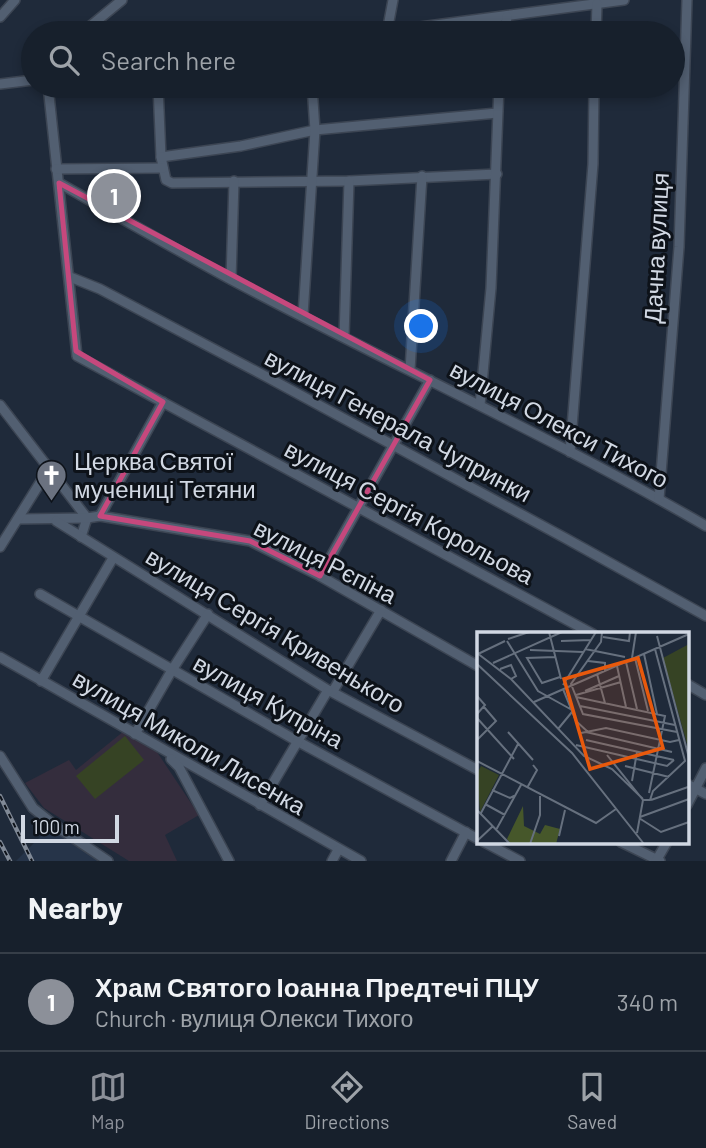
<!DOCTYPE html>
<meta charset="utf-8">
<style>
:root{--surface:#17202c;--page:#242d38;--text:#f1f3f6;--muted:#9ea3a9;--line:#363e48;--accent:#8c9099}
body{margin:0;font-family:Barlow,sans-serif;background:var(--page);color:var(--text)}
.scale{position:absolute;left:21px;bottom:18px;width:98px;box-sizing:border-box;padding-left:7px;border:4px solid #d1d8e3;border-top:0;font-size:19px;line-height:24px;white-space:nowrap;color:#d1d8e3;-webkit-text-stroke:5px #0d1219;paint-order:stroke}
.you{position:absolute;left:422px;top:327px;width:24px;height:24px;margin:-18px;border:5px solid #fff;border-radius:50%;background:#1a73e8;box-shadow:0 0 0 10px #1a73e833}
.badge{display:grid;place-items:center;width:46px;height:46px;border-radius:50%;background:var(--accent);color:#fff;font-size:23px;font-weight:700}
.pin{position:absolute;translate:-50% -50%;border:4px solid #fff;box-shadow:0 2px 7px #0006}
.list{margin:0;padding:0;list-style:none}
h2{display:flex;justify-content:space-between;align-items:center;height:91px;margin:0;padding:0 28px;font-size:30px}
h2 small{font-size:23px;font-weight:400;color:var(--muted)}
.list li{display:grid;grid-template-columns:46px 1fr auto;gap:21px;align-items:center;box-sizing:border-box;height:98px;padding:0 28px;border-top:2px solid var(--line)}
.list b{display:block;font-size:26px;white-space:nowrap}
.list p{margin:0;font-size:23px;white-space:nowrap;color:var(--muted)}
.list em{font-size:23px;font-style:normal;color:var(--muted)}
.icon{flex:none;width:38px;height:38px;fill:none;stroke:currentColor;stroke-width:2;stroke-linecap:round;stroke-linejoin:round}
.map{position:relative;flex:none;width:706px;height:861px;overflow:hidden}
.search{position:absolute;background:var(--surface);box-shadow:0 4px 10px #0003;left:21px;right:21px;top:21px;height:77px;display:flex;align-items:center;gap:18px;box-sizing:border-box;padding:0 24px;border-radius:38px;color:var(--muted);font-size:26px}
.sheet{height:189px;background:var(--surface)}
nav{display:flex;justify-content:space-around;align-items:center;box-sizing:border-box;height:98px;border-top:2px solid var(--line);background:var(--surface);font-size:19px;color:var(--muted)}
nav a{display:grid;justify-items:center;gap:4px}
nav .on{color:var(--accent)}
.map>svg:first-child{display:block}
.built{fill:#263449}
.education{fill:#342d3d}
.green{fill:#364324}
.lines{fill:none;stroke-linecap:round;stroke-linejoin:round}
.minor-casing{stroke:#3c4553;stroke-width:12}
.minor{stroke:#525f71;stroke-width:9}
.rail-casing{stroke:#808996;stroke-width:4.5}
.rail{stroke:#0d1219;stroke-width:2;stroke-dasharray:5;stroke-linecap:butt}
.marked{fill:none;stroke:#c6487d;stroke-width:5;stroke-linejoin:round}
.labels{text-anchor:middle;stroke-width:6;stroke-linejoin:round;paint-order:stroke}
.street-label{font-size:24px;fill:#d1d8e3;stroke:#0d1219}
.poi-label{font-size:24px;fill:#d1d8e3;stroke:#0d1219;text-anchor:start}
.inset-road{fill:none;stroke:#66707e;stroke-width:2}
.view{fill:#e8590c;fill-opacity:0.15;stroke:#e8590c;stroke-width:3.5}
.inset-edge{fill:none;stroke:#d1d8e3;stroke-width:3.5}
</style>
<div class="map">
<svg width="706" height="861" viewBox="0 0 706 861">
<rect width="100%" height="100%" fill="#1f2a3a"/>
<polygon class="built" points="53,824 108,861 16,861"/>
<polygon class="education" points="124,731 157,752 199,815 165,835 177,861 129,861 44,808 25,783 69,760 76,770"/>
<polygon class="green" points="125,736 144,760 95,799 76,776"/>
<g class="lines">
<defs>
<g id="minor">
<polyline points="0,17 15,0"/>
<polyline points="387,32 393,0"/>
<polyline points="82,33 122,0"/>
<polyline points="375,33 624,0"/>
<polyline points="505,33 507,17"/>
<polyline points="596,33 597,4"/>
<polyline points="0,84 33,80"/>
<polyline points="48,86 77,356 593,634"/>
<polyline points="158,86 161,157 166,180 172,183 349,181 497,174"/>
<polyline points="161,157 241,146 315,130 497,113"/>
<polyline points="56,169 163,168"/>
<path d="M59 183C116 215 173 248 230 279 388 363 551 436 706 526"/>
<polyline points="70,277 100,289 265,376 565,538 706,616"/>
<polyline points="231,279 234,181"/>
<polyline points="303,315 315,130 312,86"/>
<polyline points="344,337 349,181"/>
<polyline points="410,370 422,176"/>
<polyline points="0,405 87,518 81,537"/>
<polyline points="480,405 491,288 499,86"/>
<polyline points="570,452 593,164 594,86"/>
<polyline points="659,499 679,247 687,0"/>
<polyline points="100,516 163,402"/>
<polyline points="18,519 87,518 100,516 250,541 320,576 478,666"/>
<polyline points="56,521 328,690 478,770"/>
<polyline points="0,547 48,470"/>
<polyline points="320,576 430,380"/>
<polyline points="40,594 297,741 478,839"/>
<polyline points="0,657 361,861"/>
<polyline points="41,681 113,558"/>
<polyline points="687,684 706,695"/>
<polyline points="333,691 381,610"/>
<polyline points="135,734 172,670 208,614"/>
<polyline points="0,756 33,808 53,824 108,861"/>
<polyline points="171,759 179,767 229,861"/>
<polyline points="687,784 706,794"/>
<polyline points="260,805 328,690"/>
<polyline points="687,805 706,768"/>
<polyline points="484,842 520,861"/>
<polyline points="621,842 660,861"/>
<polyline points="332,861 338,850"/>
<polyline points="451,861 466,832"/>
<polyline points="656,861 667,842"/>
</g>
</defs>
<use href="#minor" class="minor-casing"/>
<use href="#minor" class="minor"/>
<defs>
<g id="rail">
<polyline points="0,796 32,861"/>
<polyline points="0,842 10,861"/>
</g>
</defs>
<use href="#rail" class="rail-casing"/>
<use href="#rail" class="rail"/>
</g>
<path class="marked" d="M59 183 430 380 320 576 250 541 100 516 163 402 76 351Z"/>
<defs>
<symbol id="church-pin" viewBox="-11 -11 22 30"><path d="M0 17L-7.5 6A9.5 9.5 0 1 1 7.5 6Z" fill="#6b7280" stroke="#0d1219"/><path d="M-1.2-6h2.4v3.5h3.3v2.4h-3.3V6h-2.4V-.1h-3.3v-2.4h3.3Z" fill="#fff"/></symbol>
</defs>
<g fill-rule="evenodd">
<use href="#church-pin" x="34" y="458" width="35" height="47"/>
</g>
<g class="labels">
<g class="street-label">
<text transform="translate(657 248) rotate(-87)" y="8">Дачна вулиця</text>
<text transform="translate(559 425) rotate(28)" y="8">вулиця Олекси Тихого</text>
<text transform="translate(398 426) rotate(28)" y="8">вулиця Генерала Чупринки</text>
<text transform="translate(409 513) rotate(28)" y="8">вулиця Сергія Корольова</text>
<text transform="translate(325 562) rotate(27)" y="8">вулиця Рєпіна</text>
<text transform="translate(275 631) rotate(31)" y="8">вулиця Сергія Кривенького</text>
<text transform="translate(268 702) rotate(29)" y="8">вулиця Купріна</text>
<text transform="translate(189 743) rotate(30)" y="8">вулиця Миколи Лисенка</text>
</g>
<g class="poi-label">
<text x="74" y="470">Церква Святої<tspan x="74" dy="28">мучениці Тетяни</tspan></text>
</g>
</g>
<g transform="translate(477 632)">
<rect width="212" height="212" fill="#1f2a3a"/>
<path d="M212 12V119L186 26ZM4 134 22 143 3 180 0 142Z" fill="#364324"/>
<path d="M46 174 47 194 63 202 68 193 83 197 79 212H34L30 207Z" fill="#46572a"/>
<path class="inset-road" d="M72 0 84 47M125 0 124 10 94 52 106 82 200 100M180 4 212 126M126 5 152 9 153 0M31 7 52 0M30 9 61 59 95 78M84 9 114 8M108 17 148 25M53 18 106 20M0 21 34 47 107 124 135 137 166 167M1 22 28 9M167 22 180 82M78 25 50 26 65 51 83 45M155 26 159 0M158 26 171 79M111 29 128 31V39M149 30 160 77M16 31 85 0M0 32 95 121 167 212M140 34 149 75M23 37 34 33 39 44 34 47M120 42 128 71M86 53 119 0M86 57 99 89 111 100M108 59 142 44M99 63 144 50M0 64 8 73 0 82M99 65 188 84 172 161M57 70 212 2M103 74 198 93M0 86 37 127M81 97 95 80M31 100 56 128M109 100 195 120M104 101 129 96 193 110 202 108M0 108 19 89 7 75M109 108 197 128M99 113 190 134 197 128M130 123 166 168 160 201M0 129 119 191 139 177M148 134 192 145M155 149 160 120M50 156 60 138 56 133M15 158 33 166 39 163M166 168H173L176 159 208 129 178 17M174 168 211 155M8 172 28 183M0 178 33 212M4 181 41 112M163 185 212 167M162 186 184 200 212 190M19 198 44 153M82 204 88 178M0 209 16 194M53 212 63 183V164"/>
<path class="view" d="M161 26 186 116 113 137 87 47Z"/>
<rect width="212" height="212" class="inset-edge"/>
</g>
</svg>
<div class="scale">100 m</div>
<div class="you"></div>
<div class="pin badge" style="left:114px;top:196px">1</div>
<div class="search"><svg class="icon" aria-label="search" viewBox="0 0 24 24"><circle cx="10" cy="10" r="6"/><path d="M15 15l6 6"/></svg>Search here</div>
</div>
<section class="sheet">
<h2>Nearby<small></small></h2>
<ul class="list">
<li><span class="badge">1</span><div><b>Храм Святого Іоанна Предтечі ПЦУ</b><p>Church · вулиця Олекси Тихого</p></div><em>340 m</em></li>
</ul>
</section>
<nav>
<a class="on"><svg class="icon" aria-label="map" viewBox="0 0 24 24"><path d="M3 6l6-2 6 2 6-2v14l-6 2-6-2-6 2zM9 4v14M15 6v14"/></svg>Map</a>
<a><svg class="icon" aria-label="directions" viewBox="0 0 24 24"><path d="M12 3l9 9-9 9-9-9zM9 14v-3h6M13 9l2 2-2 2"/></svg>Directions</a>
<a><svg class="icon" aria-label="saved" viewBox="0 0 24 24"><path d="M7 4h10v16l-5-4-5 4z"/></svg>Saved</a>
</nav>
